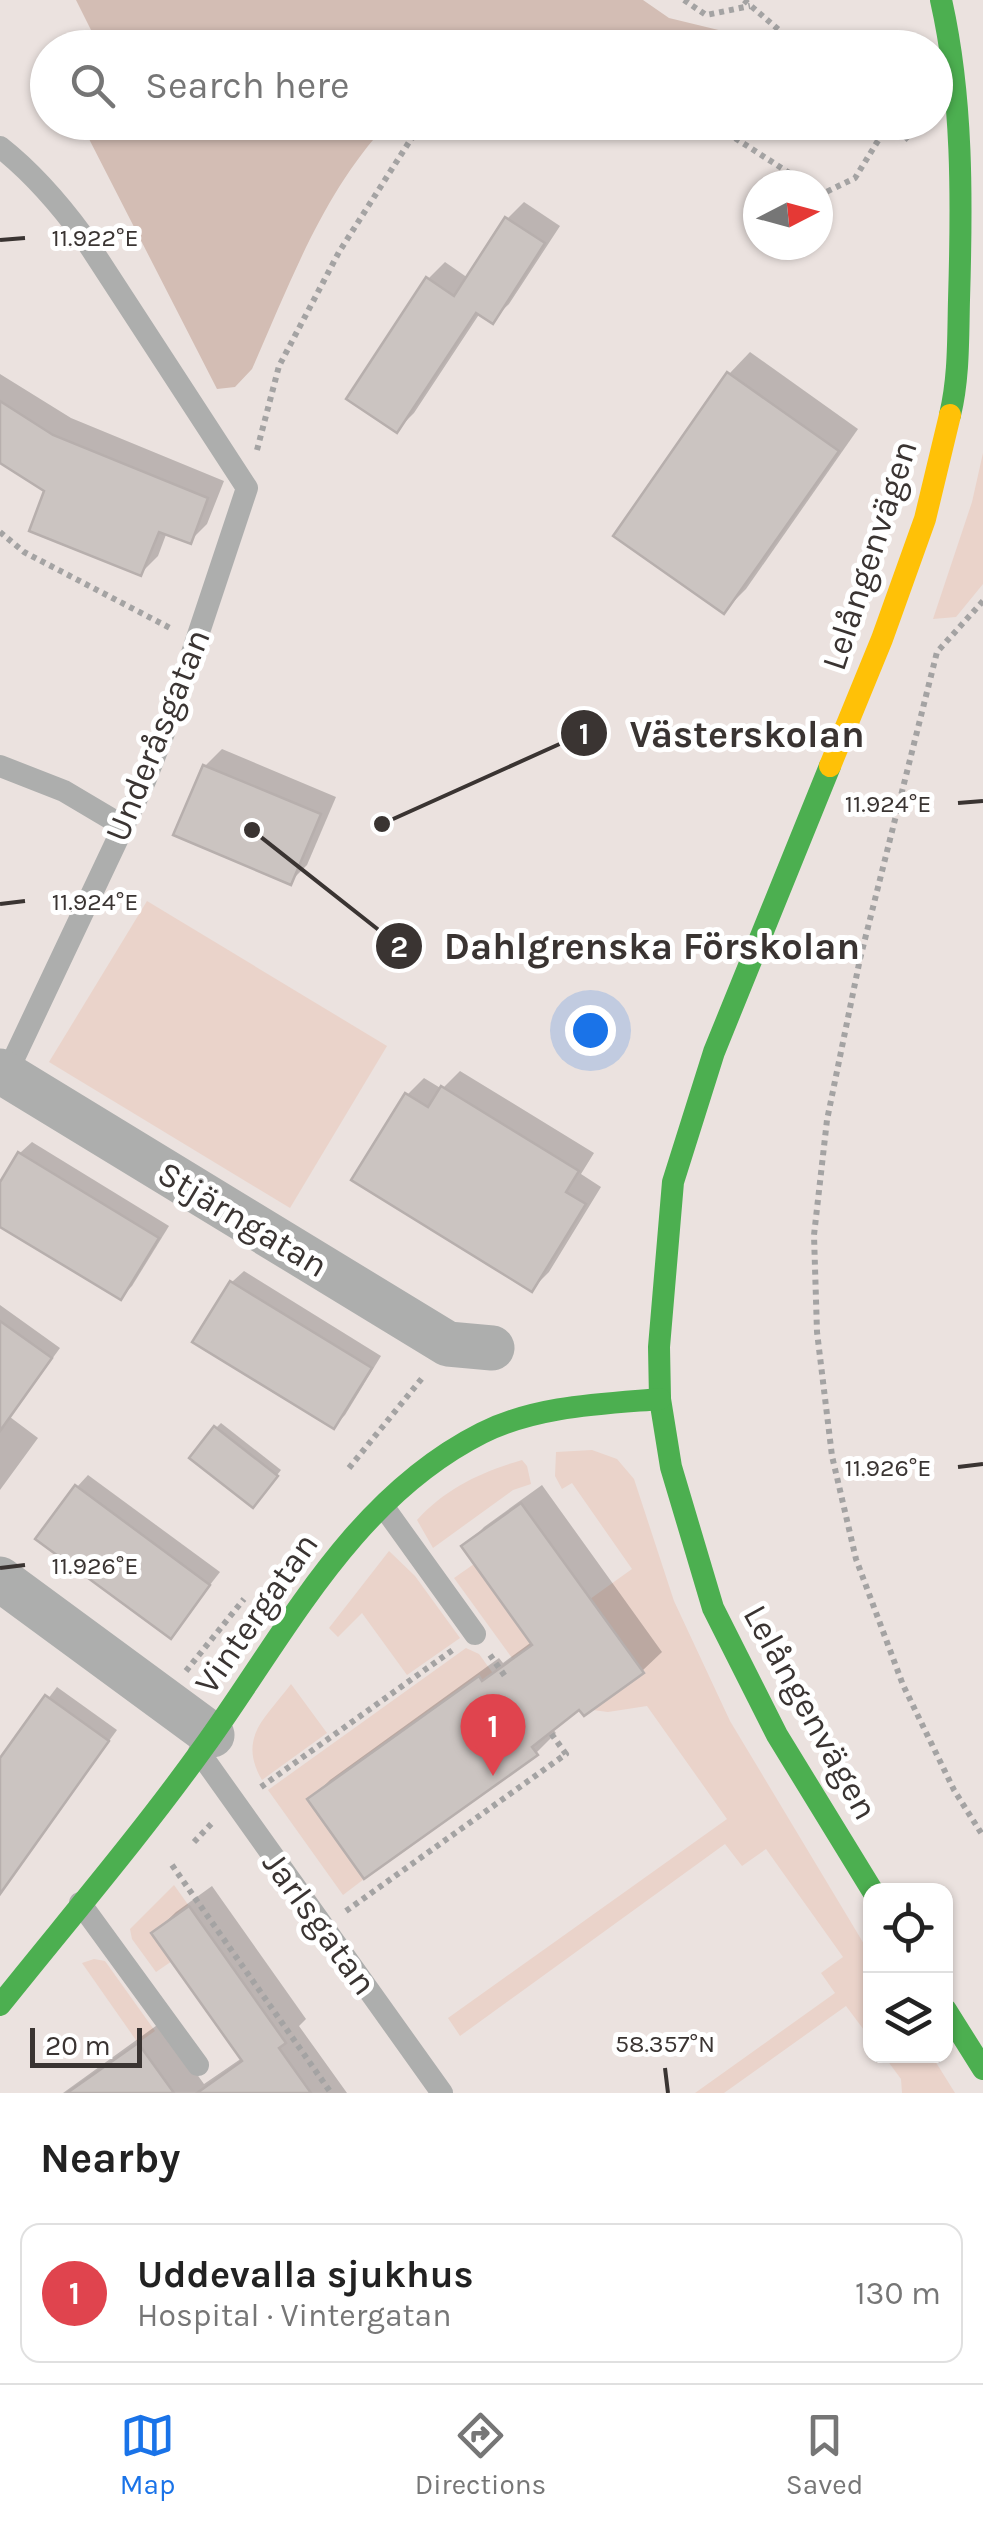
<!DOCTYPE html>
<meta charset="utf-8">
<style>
:root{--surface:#fff;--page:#f2f2f2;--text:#222;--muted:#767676;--line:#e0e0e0;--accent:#1a73e8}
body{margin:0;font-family:Karla,sans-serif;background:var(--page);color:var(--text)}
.controls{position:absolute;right:30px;bottom:30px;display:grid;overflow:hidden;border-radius:20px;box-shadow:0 2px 8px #0004}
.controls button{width:90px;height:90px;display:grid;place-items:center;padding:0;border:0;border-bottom:2px solid var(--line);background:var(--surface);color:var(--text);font:50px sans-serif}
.compass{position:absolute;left:743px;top:170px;width:90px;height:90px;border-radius:50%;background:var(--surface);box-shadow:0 2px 8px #0004;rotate:84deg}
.scale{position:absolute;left:30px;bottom:25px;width:112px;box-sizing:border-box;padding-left:10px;border:5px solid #3a3432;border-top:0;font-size:28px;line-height:35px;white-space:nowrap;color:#3a3432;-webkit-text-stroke:8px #fff;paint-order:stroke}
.you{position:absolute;left:590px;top:1030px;width:35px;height:35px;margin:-25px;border:8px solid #fff;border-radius:50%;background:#1a73e8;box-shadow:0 0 0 15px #1a73e833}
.badge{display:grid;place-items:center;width:65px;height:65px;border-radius:50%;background:var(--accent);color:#fff;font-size:32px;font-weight:700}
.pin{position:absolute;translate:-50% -82px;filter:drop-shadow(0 2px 5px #0008)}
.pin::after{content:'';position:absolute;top:52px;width:35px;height:30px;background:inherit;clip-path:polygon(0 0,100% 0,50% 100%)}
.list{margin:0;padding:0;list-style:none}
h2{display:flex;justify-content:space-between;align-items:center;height:130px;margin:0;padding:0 40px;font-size:42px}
h2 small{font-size:32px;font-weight:400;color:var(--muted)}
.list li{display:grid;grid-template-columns:65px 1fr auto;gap:30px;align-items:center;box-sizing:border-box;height:140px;margin:0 20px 20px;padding:0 20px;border:2px solid var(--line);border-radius:20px}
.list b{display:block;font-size:38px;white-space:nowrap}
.list p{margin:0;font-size:32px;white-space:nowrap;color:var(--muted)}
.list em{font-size:32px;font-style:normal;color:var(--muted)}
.icon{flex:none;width:55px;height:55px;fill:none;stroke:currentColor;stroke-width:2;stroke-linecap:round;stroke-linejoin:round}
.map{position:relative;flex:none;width:983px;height:2093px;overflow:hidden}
.search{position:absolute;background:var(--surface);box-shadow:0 2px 8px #0004;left:30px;right:30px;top:30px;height:110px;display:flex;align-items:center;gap:25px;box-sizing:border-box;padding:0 35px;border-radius:55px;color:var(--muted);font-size:38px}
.sheet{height:290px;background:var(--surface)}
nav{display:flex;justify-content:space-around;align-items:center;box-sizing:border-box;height:140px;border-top:2px solid var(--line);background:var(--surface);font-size:28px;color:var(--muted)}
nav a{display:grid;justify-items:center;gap:5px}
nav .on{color:var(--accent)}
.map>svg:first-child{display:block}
.green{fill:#ead3ca}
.forest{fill:#d3bdb4}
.shadow{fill:#0003}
.building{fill:#cbc4c1;stroke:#b7afad;stroke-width:2.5}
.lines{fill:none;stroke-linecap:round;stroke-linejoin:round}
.path{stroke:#a4a3a3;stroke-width:6;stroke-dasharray:5 5;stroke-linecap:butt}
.lane{stroke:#adaead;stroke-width:22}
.street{stroke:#adaead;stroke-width:45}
.fast{stroke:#4caf50;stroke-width:22}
.slow{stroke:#ffc107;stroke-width:22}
.ticks{fill:none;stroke:#3a3432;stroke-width:4}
.labels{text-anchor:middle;stroke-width:10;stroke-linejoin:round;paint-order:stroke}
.street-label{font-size:35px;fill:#3a3432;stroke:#fff}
.ticks-label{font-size:25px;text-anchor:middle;fill:#3a3432;stroke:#fff;stroke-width:10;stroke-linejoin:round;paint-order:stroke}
.leader{fill:none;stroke:#3a3432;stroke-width:4}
.callout-dot{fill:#3a3432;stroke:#fff;stroke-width:4}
.mark-label{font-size:30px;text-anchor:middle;font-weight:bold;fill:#fff}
.callout-label{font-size:38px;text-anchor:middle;font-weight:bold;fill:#3a3432;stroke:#fff;stroke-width:10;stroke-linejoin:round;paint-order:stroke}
</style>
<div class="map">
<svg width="983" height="2093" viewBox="0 0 983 2093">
<rect width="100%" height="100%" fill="#ebe2df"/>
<g class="green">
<polygon points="983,453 983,584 956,617 933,619 972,502"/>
<polygon points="147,901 387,1046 290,1208 49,1062"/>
<polygon points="592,1450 617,1459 634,1479 674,1601 730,1721 870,1954 870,2038 846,2006 724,2093 695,2093 835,1993 821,1973 843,1957 766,1849 742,1866 725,1844 460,2036 448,2018 727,1819 647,1706 608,1712 593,1710 644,1673 590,1599 632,1569 572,1483 562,1489 555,1476 556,1452"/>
<path d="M522 1460 527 1466 531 1484 513 1490 433 1548 417 1520C446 1488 481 1472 522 1460Z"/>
<polygon points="389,1551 415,1576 460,1638 407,1675 362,1613 338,1637 329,1628"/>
<polygon points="474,1564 540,1655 520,1669 454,1578"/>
<polygon points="466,1648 479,1654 500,1683 489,1691 478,1676 307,1799 364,1879 343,1895 268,1790"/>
<path d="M291 1684 327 1733 262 1780C237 1737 266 1718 291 1684Z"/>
<polygon points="174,1885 189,1906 151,1933 172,1961 156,1972 132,1939 130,1929"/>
<polygon points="94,1959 105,1961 155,2031 138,2043 82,1963"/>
<polygon points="884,2056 932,2056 955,2093 902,2093 901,2079"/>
</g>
<g class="forest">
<polygon points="76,0 643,0 669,18 735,34 759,47 644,47 632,40 557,31 477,48 97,47 97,42"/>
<path d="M90 122 388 123C323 192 290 283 252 369L235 387 217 389 88 137Z"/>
<polygon points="767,123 814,123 796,139"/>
</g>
<g class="shadow">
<polygon points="524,202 560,226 509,304 492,320 480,313 414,413 397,430 428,279 445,262 468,278 507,219"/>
<polygon points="750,352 858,429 746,589 724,611 729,374"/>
<polygon points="0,374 71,418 224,481 207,524 190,541 167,532 158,556 141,573 47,490 0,461"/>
<polygon points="222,749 336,797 307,865 290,882 205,766"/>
<polygon points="460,1071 594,1153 581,1174 601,1187 549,1272 532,1289 407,1095 424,1078 442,1089"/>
<polygon points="32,1142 169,1226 132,1286 121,1297 0,1224 0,1187 20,1153"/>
<polygon points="244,1271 381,1356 345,1415 334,1426 196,1341 232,1282"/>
<polygon points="0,1305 60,1348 10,1417 38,1438 0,1490"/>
<polygon points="221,1423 281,1470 258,1499 216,1428"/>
<polygon points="88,1475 220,1572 170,1636 77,1487"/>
<polygon points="542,1485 662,1652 642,1671 580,1706 552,1728 556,1733 536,1753 310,1800 330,1780 499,1658 503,1663 533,1641 465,1547 484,1527"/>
<polygon points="57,1687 117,1730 6,1882 0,1877 0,1762"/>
<polygon points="212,1886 306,2019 299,2026 347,2093 63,2093 160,2023 204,2084 242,2058 154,1933 176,1912"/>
</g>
<g class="building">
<polygon points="505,217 545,243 493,324 476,313 397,433 346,399 426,277 454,296"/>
<polygon points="727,372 839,451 724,614 613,536"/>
<polygon points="0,401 53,435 208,498 191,544 159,532 141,576 29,531 44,491 0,463"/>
<polygon points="203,765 321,814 291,885 173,835"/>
<polygon points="441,1086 579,1171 566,1192 586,1204 532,1292 351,1180 405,1093 428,1107"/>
<polygon points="18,1152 159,1238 121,1300 0,1227 0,1182"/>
<polygon points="230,1281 372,1368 334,1429 192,1342"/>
<polygon points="0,1321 52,1358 0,1431"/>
<polygon points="214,1426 278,1476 253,1508 189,1458"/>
<polygon points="75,1485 210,1585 171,1639 35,1539"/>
<polygon points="521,1503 644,1673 584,1716 579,1710 532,1747 538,1755 364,1879 307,1799 479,1676 482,1681 532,1645 461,1546"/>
<polygon points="45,1695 109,1741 0,1894 0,1758"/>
<polygon points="189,1906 286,2043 279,2048 311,2093 197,2093 242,2061 151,1933"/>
<polygon points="138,2043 174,2093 67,2093"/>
</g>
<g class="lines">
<g class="path">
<polyline points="684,0 706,15 750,6"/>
<polyline points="744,0 800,48"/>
<polyline points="710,122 808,185"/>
<polyline points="890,123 909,140"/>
<polyline points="818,192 822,194 855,178 889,123"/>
<polyline points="257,450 279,366 339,252 411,139 429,122"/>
<polyline points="0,532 24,552 172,629"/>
<polyline points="983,601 937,652 860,959 827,1120 814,1235 817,1332 832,1456 856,1559 903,1685 954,1790 983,1836"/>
<polyline points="349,1468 423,1377"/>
<polyline points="490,1655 507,1679"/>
<polyline points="186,1671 244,1599"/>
<polyline points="261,1787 454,1649"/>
<polyline points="194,1842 213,1822"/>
<polyline points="172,1865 331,2093"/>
<polyline points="346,1911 566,1754 550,1732"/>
</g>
<g class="lane">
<path d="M0 147C33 173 58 202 83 236L247 488 173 710 145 781 6 1075"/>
<polyline points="0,766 64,791 123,826"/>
<polyline points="383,1506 475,1634"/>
<polyline points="199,1752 442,2093"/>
<polyline points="80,1903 198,2065"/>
</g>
<g class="street">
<polyline points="0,1071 448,1344 492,1348"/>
<polyline points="0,1579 212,1735"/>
</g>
<g class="fast">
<path d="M941 0C963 97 962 201 959 300 958 339 959 378 950 415"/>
<polyline points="830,766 714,1052 673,1182 659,1347 660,1399 671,1467 713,1608 777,1735 872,1890"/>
<path d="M0 2005C68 1920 139 1837 203 1748 285 1635 351 1499 482 1433 536 1406 600 1404 660 1399"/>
<polyline points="946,2010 983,2069"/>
</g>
<polyline class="slow" points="830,766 882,639 925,519 950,415"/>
</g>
<path class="ticks" d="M0 240 25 238M958 803 983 801M0 904 25 901M958 1467 983 1464M0 1568 25 1565M665 2068 668 2093"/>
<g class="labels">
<g class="street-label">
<text transform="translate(869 555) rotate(-72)" y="12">Lelångenvägen</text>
<text transform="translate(157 735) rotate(-68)" y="12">Underåsgatan</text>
<text transform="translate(243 1219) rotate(31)" y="12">Stjärngatan</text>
<text transform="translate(256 1613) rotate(-55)" y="12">Vintergatan</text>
<text transform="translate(811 1712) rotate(61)" y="12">Lelångenvägen</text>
<text transform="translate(320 1923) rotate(54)" y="12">Jarlsgatan</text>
</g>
</g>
<g class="ticks-label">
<text x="95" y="246">11.922°E</text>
<text x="888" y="812">11.924°E</text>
<text x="95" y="910">11.924°E</text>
<text x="888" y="1476">11.926°E</text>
<text x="95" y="1574">11.926°E</text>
<text x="665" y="2052">58.357°N</text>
</g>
<path class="leader" d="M382 824L584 733M252 830L399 946"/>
<g class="callout-dot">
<circle cx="382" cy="824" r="10"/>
<circle cx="252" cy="830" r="10"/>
<circle cx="584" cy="733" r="25"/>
<circle cx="399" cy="946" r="25"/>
</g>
<g class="mark-label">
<text x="584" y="744">1</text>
<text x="399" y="957">2</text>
</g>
<g class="callout-label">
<text x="747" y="747">Västerskolan</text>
<text x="652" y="959">Dahlgrenska Förskolan</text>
</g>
</svg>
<div class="controls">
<button><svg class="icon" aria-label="locate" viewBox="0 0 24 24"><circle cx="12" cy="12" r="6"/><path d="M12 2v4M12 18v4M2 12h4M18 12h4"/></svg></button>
<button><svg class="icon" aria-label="layers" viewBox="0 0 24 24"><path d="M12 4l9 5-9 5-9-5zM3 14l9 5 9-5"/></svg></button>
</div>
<svg class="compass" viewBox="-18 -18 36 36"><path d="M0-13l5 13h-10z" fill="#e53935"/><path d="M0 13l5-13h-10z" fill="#767676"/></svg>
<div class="scale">20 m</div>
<div class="you"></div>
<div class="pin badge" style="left:493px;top:1776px;background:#e0444e">1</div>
<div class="search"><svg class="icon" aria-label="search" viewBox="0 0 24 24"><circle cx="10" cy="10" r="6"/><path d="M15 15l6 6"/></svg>Search here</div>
</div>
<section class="sheet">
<h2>Nearby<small></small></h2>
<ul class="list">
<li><span class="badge" style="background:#e0444e">1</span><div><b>Uddevalla sjukhus</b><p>Hospital · Vintergatan</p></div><em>130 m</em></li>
</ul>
</section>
<nav>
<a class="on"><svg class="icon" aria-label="map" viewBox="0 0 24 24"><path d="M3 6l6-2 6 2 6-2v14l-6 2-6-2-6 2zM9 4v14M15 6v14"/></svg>Map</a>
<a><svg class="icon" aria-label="directions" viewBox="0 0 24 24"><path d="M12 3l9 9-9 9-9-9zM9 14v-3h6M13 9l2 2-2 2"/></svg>Directions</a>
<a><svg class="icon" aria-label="saved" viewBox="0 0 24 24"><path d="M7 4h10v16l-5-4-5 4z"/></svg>Saved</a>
</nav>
